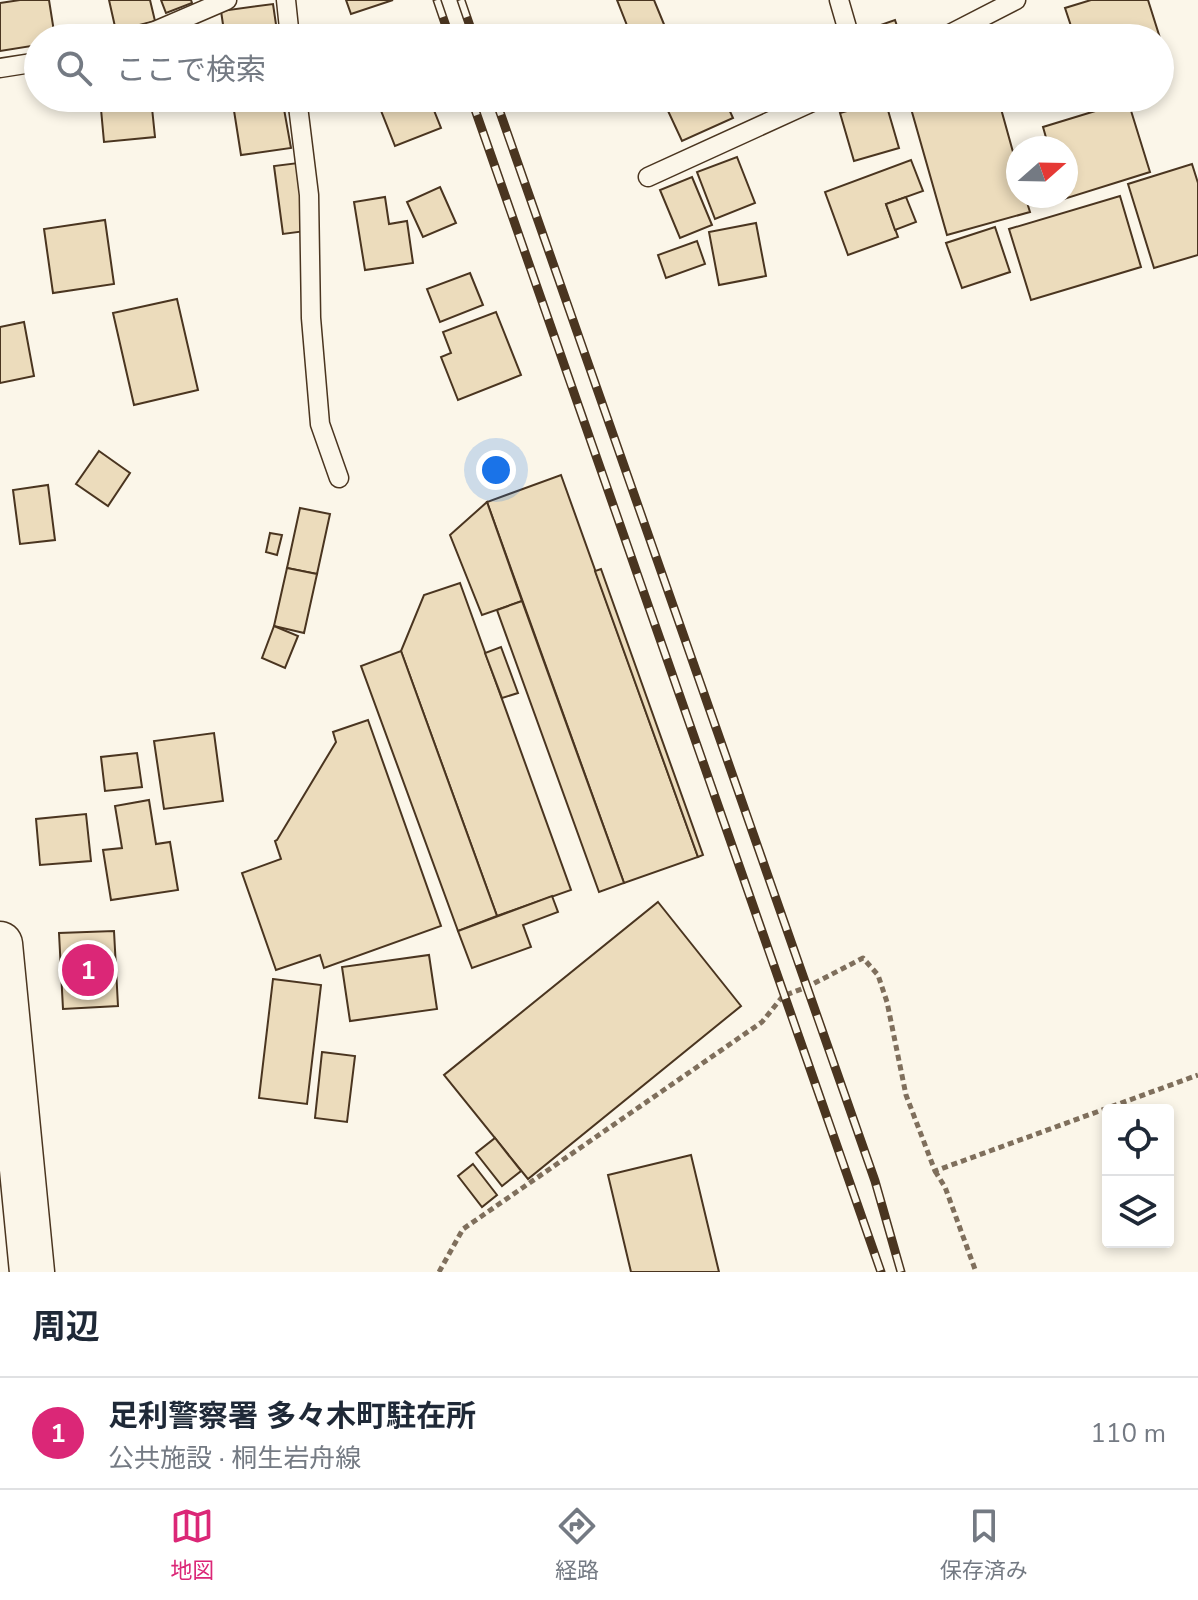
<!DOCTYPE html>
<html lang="ja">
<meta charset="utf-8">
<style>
:root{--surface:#fff;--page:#f2f2f3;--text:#1f2937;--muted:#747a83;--line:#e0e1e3;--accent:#db2777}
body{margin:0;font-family:"Nunito Sans","Noto Sans JP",sans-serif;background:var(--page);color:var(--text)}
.controls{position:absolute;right:24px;bottom:24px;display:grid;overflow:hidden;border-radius:8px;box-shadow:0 4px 12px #0003}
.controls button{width:72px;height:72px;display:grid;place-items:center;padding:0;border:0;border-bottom:2px solid var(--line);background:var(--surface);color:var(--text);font:40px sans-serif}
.compass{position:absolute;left:1006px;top:136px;width:72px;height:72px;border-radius:50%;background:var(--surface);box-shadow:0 4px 12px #0003;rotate:70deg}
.you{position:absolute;left:496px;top:470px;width:28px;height:28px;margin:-20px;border:6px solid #fff;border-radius:50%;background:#1a73e8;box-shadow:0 0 0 12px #1a73e833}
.badge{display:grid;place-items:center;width:52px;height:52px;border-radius:50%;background:var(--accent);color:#fff;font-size:26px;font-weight:700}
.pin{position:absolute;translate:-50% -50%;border:4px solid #fff;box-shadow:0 2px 8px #0006}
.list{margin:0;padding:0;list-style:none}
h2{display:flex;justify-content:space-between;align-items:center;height:104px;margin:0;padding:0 32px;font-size:34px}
h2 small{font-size:26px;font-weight:400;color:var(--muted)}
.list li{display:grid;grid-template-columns:52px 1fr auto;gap:24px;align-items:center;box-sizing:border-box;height:112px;padding:0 32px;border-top:2px solid var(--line)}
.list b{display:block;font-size:30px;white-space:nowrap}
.list p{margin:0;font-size:26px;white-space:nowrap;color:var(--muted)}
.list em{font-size:26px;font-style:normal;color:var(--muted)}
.icon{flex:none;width:44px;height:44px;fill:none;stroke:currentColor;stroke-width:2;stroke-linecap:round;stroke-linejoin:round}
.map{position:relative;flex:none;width:1198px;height:1272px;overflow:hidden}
.search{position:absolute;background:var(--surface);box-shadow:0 4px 12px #0003;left:24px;right:24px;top:24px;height:88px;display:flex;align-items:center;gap:20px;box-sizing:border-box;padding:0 28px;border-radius:44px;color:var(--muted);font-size:30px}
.sheet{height:216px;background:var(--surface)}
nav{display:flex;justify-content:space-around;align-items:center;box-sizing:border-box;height:112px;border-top:2px solid var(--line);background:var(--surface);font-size:22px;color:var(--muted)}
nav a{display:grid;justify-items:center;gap:4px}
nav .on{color:var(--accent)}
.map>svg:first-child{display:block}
.building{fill:#ecdcbc;stroke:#4a3520;stroke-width:2}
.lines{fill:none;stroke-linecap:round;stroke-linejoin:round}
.lane-casing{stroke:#4a3520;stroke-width:21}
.primary-casing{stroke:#4a3520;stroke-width:47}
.path{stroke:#7f6f5c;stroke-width:5;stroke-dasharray:6 4;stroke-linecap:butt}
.lane{stroke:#fbf6e9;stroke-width:18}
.primary{stroke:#fbf6e9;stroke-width:44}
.rail-casing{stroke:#4a3520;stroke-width:9}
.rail{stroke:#fbf6e9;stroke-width:6;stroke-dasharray:18;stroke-linecap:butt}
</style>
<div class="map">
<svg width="1198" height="1272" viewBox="0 0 1198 1272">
<rect width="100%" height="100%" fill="#fbf6e9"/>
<g class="building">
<polygon points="20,0 49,0 55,38 38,38 38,45 0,51 0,3"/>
<polygon points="109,0 150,0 155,21 116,31"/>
<polygon points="161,0 191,0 192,3 166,13"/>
<polygon points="346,0 393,0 351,14"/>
<polygon points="617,0 654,0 668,34 657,38 632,38"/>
<polygon points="1091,0 1148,0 1160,38 1075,38 1065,8"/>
<polygon points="273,4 278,38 225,38 221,11"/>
<polygon points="895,20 901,38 869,38 866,30"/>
<polygon points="410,31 413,38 389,38"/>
<polygon points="100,98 139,98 140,109 152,108 155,137 104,142"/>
<polygon points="232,98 282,98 291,148 241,155"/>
<polygon points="392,98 429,98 441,128 395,146 378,103"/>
<polygon points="662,98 724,98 733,118 682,141"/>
<polygon points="908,98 998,98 1018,170 1018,196 1025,196 1030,212 947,235"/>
<polygon points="885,100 899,148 854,161 840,113"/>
<polygon points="1128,101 1150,172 1064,199 1064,196 1066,196 1066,148 1049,148 1043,127"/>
<polygon points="737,157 755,203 715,219 697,172"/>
<polygon points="911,160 923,191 886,204 898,237 848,255 825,192"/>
<polygon points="298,163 306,231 283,234 274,166"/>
<polygon points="1192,164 1198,183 1198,255 1154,268 1128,184"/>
<polygon points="692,177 712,225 680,238 660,190"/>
<polygon points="440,187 456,223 423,237 407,202"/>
<polygon points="1120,196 1141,267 1031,300 1009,229"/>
<polygon points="385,197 389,224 407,221 413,263 365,270 354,202"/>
<polygon points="906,197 916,222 895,230 886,204"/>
<polygon points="105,220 114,284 53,293 44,229"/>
<polygon points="756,223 766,276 719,285 709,232"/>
<polygon points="995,227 1010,272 962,288 946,243"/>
<polygon points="697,241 705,264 666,278 658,255"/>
<polygon points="470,273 483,305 440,322 427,289"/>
<polygon points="177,299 198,390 134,405 113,313"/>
<polygon points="496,312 521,375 458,400 441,357 451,353 443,332"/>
<polygon points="24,322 34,376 0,383 0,327"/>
<polygon points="99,451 130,473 108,506 76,484"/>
<polygon points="561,475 698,857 624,883 487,502"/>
<polygon points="48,485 55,540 20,544 13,490"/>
<polygon points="487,502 522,601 482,615 450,535"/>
<polygon points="300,508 330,514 317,574 287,568"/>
<polygon points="270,533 282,535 277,555 266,552"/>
<polygon points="287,568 317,574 304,633 274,626"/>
<polygon points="601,569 703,855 698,857 595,571"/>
<polygon points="460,583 571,890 497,916 401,651 424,595"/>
<polygon points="522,601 624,883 599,892 497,610"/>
<polygon points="274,626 298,636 285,668 262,658"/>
<polygon points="501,647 518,693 502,698 485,653"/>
<polygon points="401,651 497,916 458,931 361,666"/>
<polygon points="368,720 441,926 324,968 320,955 276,970 242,873 281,859 275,841 277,840 336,742 333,732"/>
<polygon points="214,733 223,801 164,809 154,741"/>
<polygon points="137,753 142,787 105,791 101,757"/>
<polygon points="149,800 156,844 170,842 178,890 111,900 103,850 122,848 115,806"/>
<polygon points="86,814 91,861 40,865 36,819"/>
<polygon points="552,896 558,912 523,925 531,947 472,968 458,931"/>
<polygon points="658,902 741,1006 528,1179 444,1075"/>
<polygon points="114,931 118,1006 63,1009 59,933"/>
<polygon points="429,955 437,1009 350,1021 342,967"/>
<polygon points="273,979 321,985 307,1104 259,1098"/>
<polygon points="322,1052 355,1056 347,1122 315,1118"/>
<polygon points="495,1138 521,1171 502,1186 476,1153"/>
<polygon points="691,1155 719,1272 631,1272 608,1175"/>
<polygon points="473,1164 497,1195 482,1207 458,1176"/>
</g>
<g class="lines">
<defs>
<g id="lane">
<polyline points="286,0 290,38"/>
<polyline points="839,0 850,38"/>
<polyline points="130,38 155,31 227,0"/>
<polyline points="942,38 1016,0"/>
<polyline points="0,68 38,62"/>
<polyline points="297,98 309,195 311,318 320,424 339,478"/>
<polyline points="648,177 821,98"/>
</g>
<polyline id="primary" points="0,944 32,1272"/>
</defs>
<use href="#lane" class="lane-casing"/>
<use href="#primary" class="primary-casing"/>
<g class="path">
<polyline points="935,1171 945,1187 976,1272"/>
<polyline points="439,1272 463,1229 762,1022 783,996 807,987 863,958 878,975 887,1002 906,1095 935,1171 1198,1075"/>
</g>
<use href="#lane" class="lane"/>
<use href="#primary" class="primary"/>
<defs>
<g id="rail">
<polyline points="437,0 450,38"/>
<polyline points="461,0 474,38"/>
<polyline points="471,98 881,1272"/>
<polyline points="495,98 875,1181 901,1272"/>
</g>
</defs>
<use href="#rail" class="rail-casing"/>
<use href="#rail" class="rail"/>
</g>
</svg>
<div class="controls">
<button><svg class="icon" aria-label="locate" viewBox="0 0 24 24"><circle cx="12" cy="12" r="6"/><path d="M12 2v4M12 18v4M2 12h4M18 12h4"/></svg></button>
<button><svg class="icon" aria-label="layers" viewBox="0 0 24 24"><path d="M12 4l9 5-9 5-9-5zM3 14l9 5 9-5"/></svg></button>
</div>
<svg class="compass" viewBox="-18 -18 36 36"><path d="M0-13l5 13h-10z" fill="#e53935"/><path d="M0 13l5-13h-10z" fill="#747a83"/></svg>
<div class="you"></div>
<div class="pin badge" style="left:88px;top:970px">1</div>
<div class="search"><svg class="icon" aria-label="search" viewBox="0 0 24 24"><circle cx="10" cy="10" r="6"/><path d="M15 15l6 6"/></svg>ここで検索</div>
</div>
<section class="sheet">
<h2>周辺<small></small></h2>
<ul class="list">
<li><span class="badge">1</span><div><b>足利警察署 多々木町駐在所</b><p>公共施設 · 桐生岩舟線</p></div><em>110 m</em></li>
</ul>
</section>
<nav>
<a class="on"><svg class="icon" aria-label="map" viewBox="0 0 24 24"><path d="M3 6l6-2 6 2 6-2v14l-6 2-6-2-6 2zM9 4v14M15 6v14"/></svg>地図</a>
<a><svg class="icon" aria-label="directions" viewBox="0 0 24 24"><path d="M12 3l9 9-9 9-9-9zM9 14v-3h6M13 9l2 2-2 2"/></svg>経路</a>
<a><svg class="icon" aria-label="saved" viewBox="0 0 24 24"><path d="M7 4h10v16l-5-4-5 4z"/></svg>保存済み</a>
</nav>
